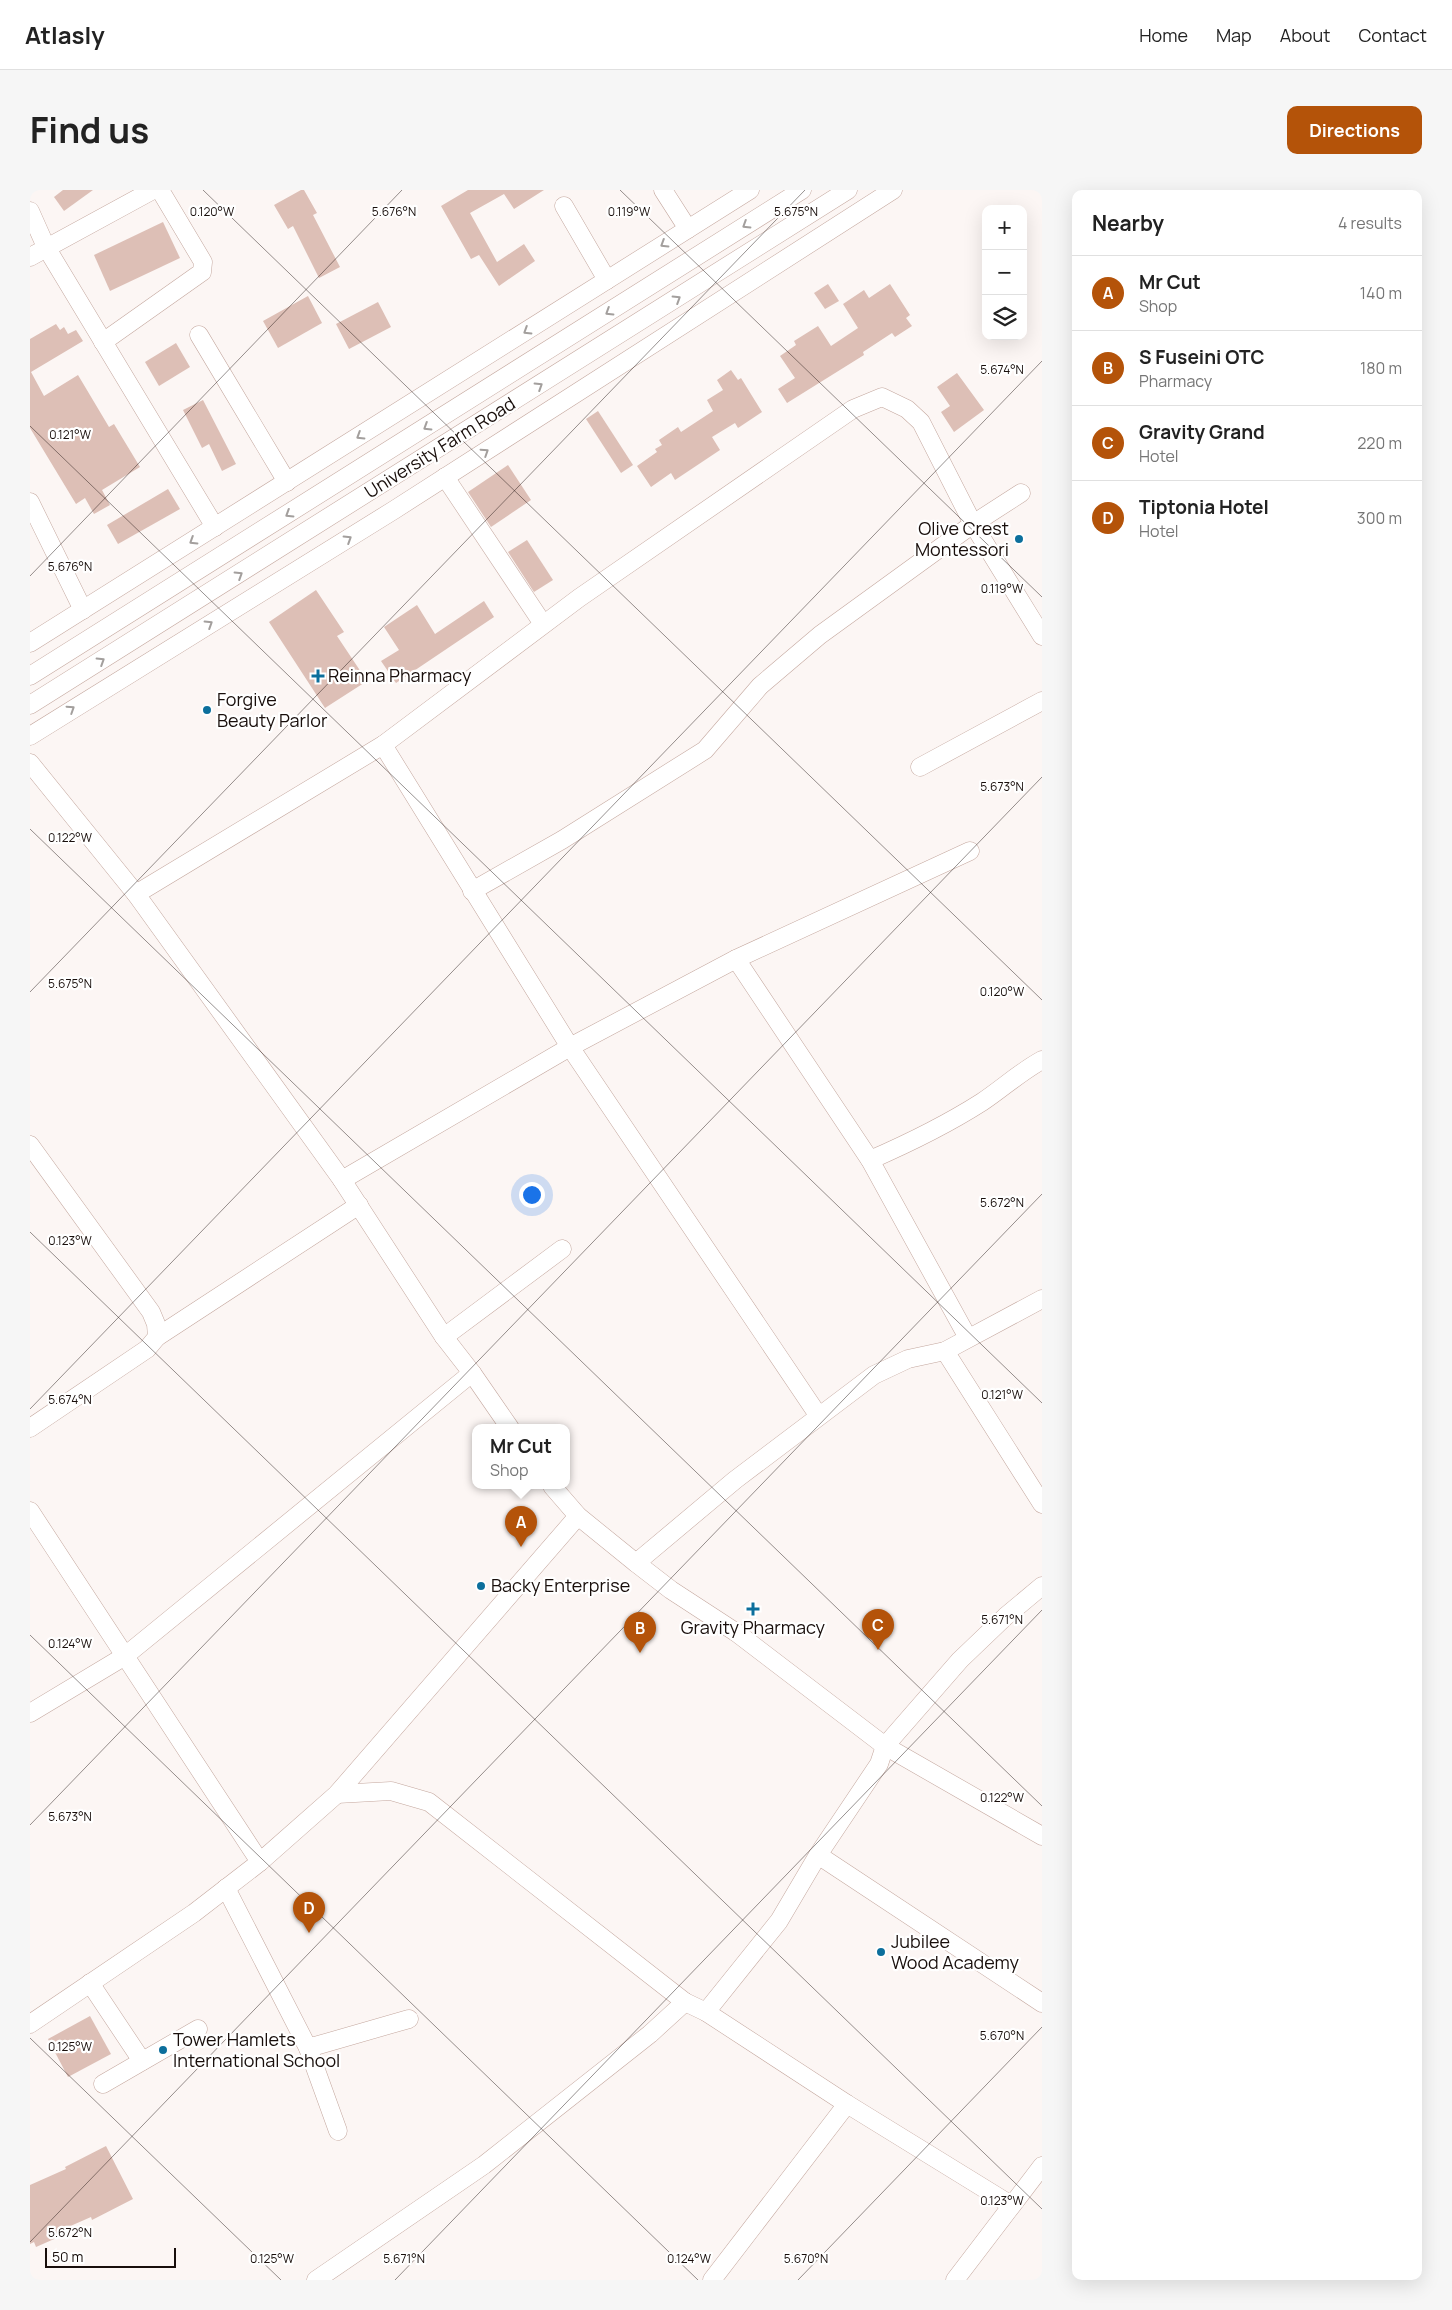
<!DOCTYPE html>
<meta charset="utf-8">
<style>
:root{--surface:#fff;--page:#f6f6f6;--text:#222;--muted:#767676;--line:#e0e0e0;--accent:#b45309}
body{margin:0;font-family:Manrope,sans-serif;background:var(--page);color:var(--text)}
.controls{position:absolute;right:15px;top:15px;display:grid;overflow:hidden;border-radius:10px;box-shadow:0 5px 20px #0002}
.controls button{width:45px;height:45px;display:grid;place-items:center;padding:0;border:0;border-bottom:1px solid var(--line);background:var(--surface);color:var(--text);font:25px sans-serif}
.scale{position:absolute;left:15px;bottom:12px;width:131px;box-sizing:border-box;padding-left:5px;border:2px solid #180e0b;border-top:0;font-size:14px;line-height:18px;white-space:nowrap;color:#180e0b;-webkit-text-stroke:4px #fff;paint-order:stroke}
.you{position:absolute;left:501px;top:1004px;width:18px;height:18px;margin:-12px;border:4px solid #fff;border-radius:50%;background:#1a73e8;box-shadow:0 0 0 8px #1a73e833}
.badge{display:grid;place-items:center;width:32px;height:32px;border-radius:50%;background:var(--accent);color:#fff;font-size:16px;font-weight:700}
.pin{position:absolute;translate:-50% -41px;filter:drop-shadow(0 1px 2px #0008)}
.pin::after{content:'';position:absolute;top:26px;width:18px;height:15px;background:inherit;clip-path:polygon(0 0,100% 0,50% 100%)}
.popup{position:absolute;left:442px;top:1234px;width:98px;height:65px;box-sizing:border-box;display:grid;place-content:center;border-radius:10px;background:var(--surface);filter:drop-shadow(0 1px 4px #0005);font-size:16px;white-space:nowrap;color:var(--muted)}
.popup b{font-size:19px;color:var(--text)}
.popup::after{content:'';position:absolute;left:50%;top:100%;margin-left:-10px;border:10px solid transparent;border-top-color:var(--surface)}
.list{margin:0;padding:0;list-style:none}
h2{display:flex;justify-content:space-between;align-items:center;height:65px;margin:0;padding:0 20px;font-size:21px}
h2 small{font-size:16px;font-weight:400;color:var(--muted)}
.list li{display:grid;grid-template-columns:32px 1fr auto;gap:15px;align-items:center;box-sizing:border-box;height:75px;padding:0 20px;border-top:1px solid var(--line)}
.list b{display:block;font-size:19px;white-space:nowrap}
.list p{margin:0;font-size:16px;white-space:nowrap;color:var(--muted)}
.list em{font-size:16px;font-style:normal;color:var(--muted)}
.icon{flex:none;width:28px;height:28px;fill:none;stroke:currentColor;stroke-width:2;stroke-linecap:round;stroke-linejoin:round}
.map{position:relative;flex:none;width:1012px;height:2090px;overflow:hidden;border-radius:10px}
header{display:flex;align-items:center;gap:30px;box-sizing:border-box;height:70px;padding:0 25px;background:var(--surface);border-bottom:1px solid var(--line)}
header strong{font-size:24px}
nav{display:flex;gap:28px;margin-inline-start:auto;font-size:18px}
.intro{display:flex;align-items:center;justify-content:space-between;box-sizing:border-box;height:120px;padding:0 30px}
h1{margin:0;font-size:35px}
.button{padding:12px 22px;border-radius:10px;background:var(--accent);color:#fff;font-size:18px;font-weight:700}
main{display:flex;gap:30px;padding:0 30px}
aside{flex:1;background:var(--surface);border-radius:10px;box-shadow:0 5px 20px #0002}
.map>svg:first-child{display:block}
.building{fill:#ddbfb6}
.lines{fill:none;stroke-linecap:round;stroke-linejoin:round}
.minor-casing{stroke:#c4a79e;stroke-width:19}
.minor{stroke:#fff;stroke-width:18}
.oneway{stroke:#a39f9d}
.ticks{fill:none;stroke:#180e0b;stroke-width:1;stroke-opacity:0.45}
.poi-dot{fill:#0c6f9c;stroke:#fff;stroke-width:2}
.labels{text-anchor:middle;stroke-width:4.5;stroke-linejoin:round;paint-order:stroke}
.street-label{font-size:18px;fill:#180e0b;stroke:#fff}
.poi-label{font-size:18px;fill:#180e0b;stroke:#fff;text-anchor:start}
.ticks-label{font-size:12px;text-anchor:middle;fill:#180e0b;stroke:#fff;stroke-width:4.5;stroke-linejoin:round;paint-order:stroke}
</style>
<header>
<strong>Atlasly</strong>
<nav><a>Home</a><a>Map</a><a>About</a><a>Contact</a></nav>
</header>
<div class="intro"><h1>Find us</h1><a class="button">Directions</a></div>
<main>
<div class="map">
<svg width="1012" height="2090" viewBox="0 0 1012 2090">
<rect width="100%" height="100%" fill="#fcf6f4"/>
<g class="building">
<polygon points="33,0 63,0 34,21 24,7"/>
<polygon points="271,0 274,0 287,23 283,25 310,77 289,88 263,36 258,39 244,15"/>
<polygon points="438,0 514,0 484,19 474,4 440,23 467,72 494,54 505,71 469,96 449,65 441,69 411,16"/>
<polygon points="133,32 150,68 80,101 64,65"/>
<polygon points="798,94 809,111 795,119 784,103"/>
<polygon points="860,94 880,125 876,128 882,136 865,147 862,143 833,162 834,165 757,213 748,199 765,188 750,166 766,155 764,151 788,136 801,156 828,138 813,114 834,100 839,108"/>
<polygon points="278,106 292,133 248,158 233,131"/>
<polygon points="348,112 361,137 319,159 306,134"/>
<polygon points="26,134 30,140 34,137 38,144 46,140 53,151 1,182 14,206 48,185 79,237 84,234 110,277 72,300 80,315 64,324 55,308 46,314 0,238 0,149"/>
<polygon points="146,153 160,177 129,196 115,172"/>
<polygon points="701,180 708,190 711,188 732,222 708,238 705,233 682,247 690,260 645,290 641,283 621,297 607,276 627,262 625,259 632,255 629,250 648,237 651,242 683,221 677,210 693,200 687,190"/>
<polygon points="927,183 954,220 924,242 911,222 920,216 907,197"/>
<polygon points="173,210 206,274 192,281 179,254 172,258 153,220"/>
<polygon points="568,221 603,275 591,283 556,229"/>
<polygon points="478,275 501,310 461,337 438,302"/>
<polygon points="138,299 150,319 88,354 77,335"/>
<polygon points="497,350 523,390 504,402 478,362"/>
<polygon points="286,400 314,442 307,446 337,491 295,518 239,432"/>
<polygon points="454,411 464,427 366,493 351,471 369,460 354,437 387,415 405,444"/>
<polygon points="60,1826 81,1864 38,1887 18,1849"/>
<polygon points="76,1956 103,2009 62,2030 61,2027 29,2041 31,2046 6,2057 4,2052 0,2054 0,1995 36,1979 35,1977"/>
</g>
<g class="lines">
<defs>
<g id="minor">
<polyline points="633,0 658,39"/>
<polyline points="534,16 577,90"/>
<polyline points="0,21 16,57 185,337"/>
<polyline points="0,67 123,0"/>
<polyline points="169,145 257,292"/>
<polyline points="73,152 172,82 173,72 130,0"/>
<polyline points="415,287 513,434"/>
<polyline points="0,312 53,420"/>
<polyline points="0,453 720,0"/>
<polyline points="0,486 772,0"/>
<polyline points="0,515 818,0"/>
<polyline points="0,546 364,320 863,0"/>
<polyline points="353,555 540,857 788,1225"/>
<polyline points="0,573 106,704 312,990 414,1147 442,1183 480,1238"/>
<polyline points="890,577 1012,511"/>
<polyline points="442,701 532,650 675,560 730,496 790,445 943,334 991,303"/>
<polyline points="106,704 353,555 549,408 823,219 852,207 877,219 891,232 943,334 1012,446"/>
<polyline points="706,769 840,970 938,1148"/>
<polyline points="0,955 121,1122 126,1134 127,1147 117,1159 0,1238"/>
<path d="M840 970C879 953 916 935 952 912 973 898 990 882 1012 870"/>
<polyline points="312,990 540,857 706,769 940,661"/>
<polyline points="127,1147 329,1015"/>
<polyline points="414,1147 532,1059"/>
<polyline points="915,1161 1012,1314"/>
<polyline points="522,1296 548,1326 606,1373 641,1400 707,1443 855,1556 1012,1646"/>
<polyline points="0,1321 230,1672"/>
<polyline points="606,1373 705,1290 844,1185 878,1169 915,1161 1012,1109"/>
<polyline points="0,1523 95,1466 442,1183"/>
<polyline points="307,1604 361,1601 399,1612 655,1812 676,1822 817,1914 981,2015"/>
<polyline points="788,1665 1012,1813"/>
<polyline points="196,1698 278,1858 379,1829"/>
<polyline points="60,1793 112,1871"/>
<polyline points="676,1822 749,1731 788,1665 849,1574 855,1556 930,1470 976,1426 1012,1396"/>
<polyline points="0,1834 164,1723 230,1672 307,1604 548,1326"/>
<polyline points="278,1858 308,1941"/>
<polyline points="73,1894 168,1839"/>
<polyline points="286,2090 454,1975 620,1844 655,1812"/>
<polyline points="682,2090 817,1914"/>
<polyline points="925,2090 1012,1976"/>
</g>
</defs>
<use href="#minor" class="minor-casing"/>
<use href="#minor" class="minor"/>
</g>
<defs><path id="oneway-chevron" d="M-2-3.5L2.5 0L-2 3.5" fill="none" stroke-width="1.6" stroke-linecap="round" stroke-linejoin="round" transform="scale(1.25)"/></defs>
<g class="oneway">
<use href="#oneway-chevron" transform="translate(716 35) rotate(148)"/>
<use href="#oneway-chevron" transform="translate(634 54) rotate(148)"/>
<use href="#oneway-chevron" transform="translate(647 109) rotate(-32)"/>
<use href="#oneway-chevron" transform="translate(579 122) rotate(148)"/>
<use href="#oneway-chevron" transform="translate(497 141) rotate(148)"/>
<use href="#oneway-chevron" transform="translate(509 196) rotate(-32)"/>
<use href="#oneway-chevron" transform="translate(397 237) rotate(148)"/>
<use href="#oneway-chevron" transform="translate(330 246) rotate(148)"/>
<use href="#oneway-chevron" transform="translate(455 262) rotate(-33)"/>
<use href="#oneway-chevron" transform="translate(259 324) rotate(148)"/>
<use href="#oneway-chevron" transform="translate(318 349) rotate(-32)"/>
<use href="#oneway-chevron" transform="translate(163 351) rotate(148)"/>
<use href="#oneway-chevron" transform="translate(209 385) rotate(-32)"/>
<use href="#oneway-chevron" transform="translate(179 434) rotate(-32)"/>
<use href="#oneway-chevron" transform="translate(71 471) rotate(-32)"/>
<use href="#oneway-chevron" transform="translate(41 519) rotate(-33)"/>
</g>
<path class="ticks" d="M173 0 1012 810M590 0 1012 407M1007 0 1012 4M0 236 1012 1213M0 386 372 0M0 639 1012 1616M0 802 775 0M0 1042 1012 2019M0 1219 1012 171M0 1445 668 2090M0 1635 1012 587M0 1848 251 2090M0 2052 1012 1004M365 2090 1012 1420M768 2090 1012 1837"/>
<g class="poi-dot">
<circle cx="989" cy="349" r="5"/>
<path d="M285.5 478.5h5v5h5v5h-5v5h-5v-5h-5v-5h5z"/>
<circle cx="177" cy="520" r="5"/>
<circle cx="451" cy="1396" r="5"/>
<path d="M720.5 1411.5h5v5h5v5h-5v5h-5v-5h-5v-5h5z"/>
<circle cx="851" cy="1762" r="5"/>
<circle cx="133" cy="1860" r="5"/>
</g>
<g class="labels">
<g class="street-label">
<text transform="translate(410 258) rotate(-32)" y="6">University Farm Road</text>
</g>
<g class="poi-label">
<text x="979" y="345" text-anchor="end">Olive Crest<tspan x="979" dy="21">Montessori</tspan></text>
<text x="298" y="492">Reinna Pharmacy</text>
<text x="187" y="516">Forgive<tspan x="187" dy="21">Beauty Parlor</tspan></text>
<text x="461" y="1402">Backy Enterprise</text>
<text x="723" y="1444" text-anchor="middle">Gravity Pharmacy</text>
<text x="861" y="1758">Jubilee<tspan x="861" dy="21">Wood Academy</tspan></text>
<text x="143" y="1856">Tower Hamlets<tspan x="143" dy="21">International School</tspan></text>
</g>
</g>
<g class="ticks-label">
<text x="182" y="26">0.120°W</text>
<text x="599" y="26">0.119°W</text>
<text x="364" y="26">5.676°N</text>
<text x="766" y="26">5.675°N</text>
<text x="972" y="184">5.674°N</text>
<text x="40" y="249">0.121°W</text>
<text x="40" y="381">5.676°N</text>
<text x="972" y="403">0.119°W</text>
<text x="972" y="601">5.673°N</text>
<text x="40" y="652">0.122°W</text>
<text x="40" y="798">5.675°N</text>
<text x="972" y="806">0.120°W</text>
<text x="972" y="1017">5.672°N</text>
<text x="40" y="1055">0.123°W</text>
<text x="972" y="1209">0.121°W</text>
<text x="40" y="1214">5.674°N</text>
<text x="972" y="1434">5.671°N</text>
<text x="40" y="1458">0.124°W</text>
<text x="972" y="1612">0.122°W</text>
<text x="40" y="1631">5.673°N</text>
<text x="972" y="1850">5.670°N</text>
<text x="40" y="1861">0.125°W</text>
<text x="972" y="2015">0.123°W</text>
<text x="40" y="2047">5.672°N</text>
<text x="374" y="2073">5.671°N</text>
<text x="776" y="2073">5.670°N</text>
<text x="242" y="2073">0.125°W</text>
<text x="659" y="2073">0.124°W</text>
</g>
</svg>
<div class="controls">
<button>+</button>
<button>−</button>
<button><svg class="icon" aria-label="layers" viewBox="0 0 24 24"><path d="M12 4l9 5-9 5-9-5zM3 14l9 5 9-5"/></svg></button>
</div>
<div class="scale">50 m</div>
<div class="you"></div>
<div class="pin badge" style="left:491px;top:1357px">A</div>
<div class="popup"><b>Mr Cut</b>Shop</div>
<div class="pin badge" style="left:610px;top:1463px">B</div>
<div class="pin badge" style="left:848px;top:1460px">C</div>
<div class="pin badge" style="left:279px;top:1743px">D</div>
</div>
<aside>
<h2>Nearby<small>4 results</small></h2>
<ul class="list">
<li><span class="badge">A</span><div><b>Mr Cut</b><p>Shop</p></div><em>140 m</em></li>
<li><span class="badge">B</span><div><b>S Fuseini OTC</b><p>Pharmacy</p></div><em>180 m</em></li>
<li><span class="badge">C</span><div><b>Gravity Grand</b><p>Hotel</p></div><em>220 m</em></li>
<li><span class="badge">D</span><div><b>Tiptonia Hotel</b><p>Hotel</p></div><em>300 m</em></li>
</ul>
</aside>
</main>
